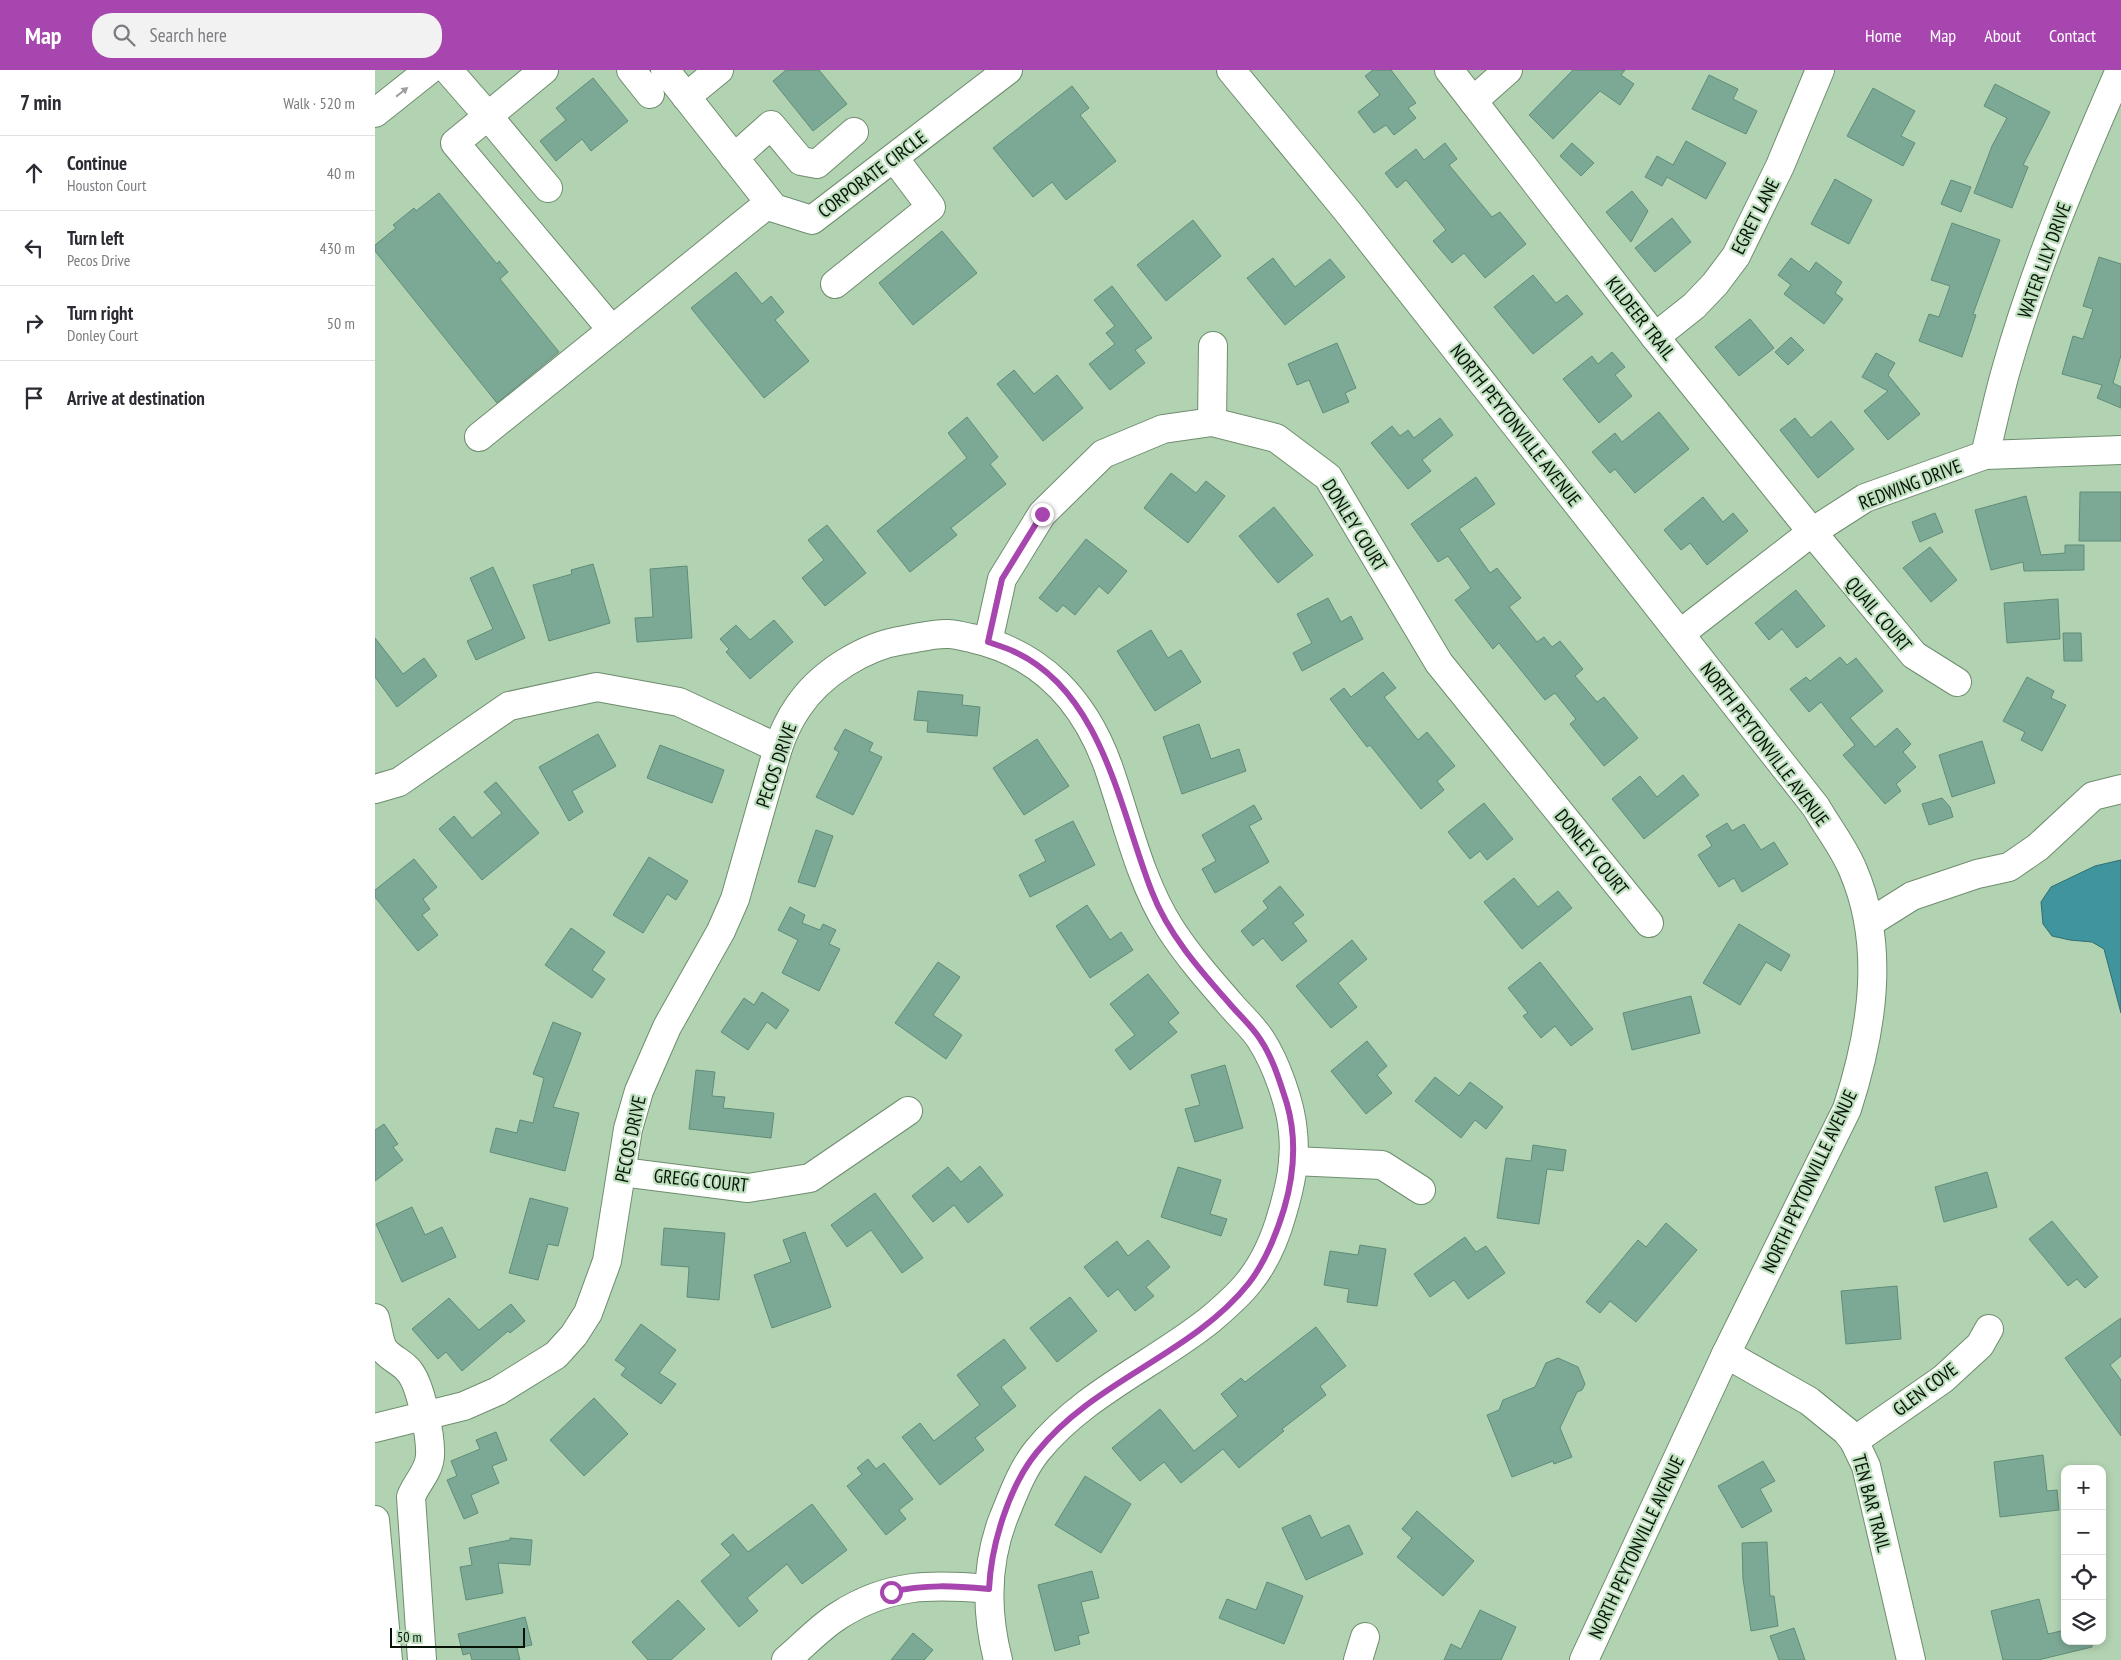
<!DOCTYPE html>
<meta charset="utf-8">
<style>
:root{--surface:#fff;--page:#f2f2f3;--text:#2b2b33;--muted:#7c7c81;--line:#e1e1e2;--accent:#a746ae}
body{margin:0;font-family:"PT Sans Narrow",sans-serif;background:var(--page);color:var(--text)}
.controls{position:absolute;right:15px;bottom:15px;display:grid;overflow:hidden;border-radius:10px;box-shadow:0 2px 8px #0003}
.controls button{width:45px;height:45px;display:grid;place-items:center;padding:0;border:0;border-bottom:1px solid var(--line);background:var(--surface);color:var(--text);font:25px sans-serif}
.scale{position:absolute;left:15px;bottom:12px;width:135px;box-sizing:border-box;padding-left:5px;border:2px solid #081308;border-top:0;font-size:14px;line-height:18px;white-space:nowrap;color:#081308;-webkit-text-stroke:4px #bfe0bf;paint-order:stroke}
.stop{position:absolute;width:15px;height:15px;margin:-11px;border:4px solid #a746ae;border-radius:50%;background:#fff}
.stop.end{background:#a746ae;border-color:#fff;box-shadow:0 1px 5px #0008}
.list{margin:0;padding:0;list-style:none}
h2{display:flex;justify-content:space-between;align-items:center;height:65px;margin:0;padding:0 20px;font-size:21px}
h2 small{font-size:16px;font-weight:400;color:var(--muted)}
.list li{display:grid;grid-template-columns:32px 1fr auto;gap:15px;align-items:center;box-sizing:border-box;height:75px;padding:0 20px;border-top:1px solid var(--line)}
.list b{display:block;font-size:19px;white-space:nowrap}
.list p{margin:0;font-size:16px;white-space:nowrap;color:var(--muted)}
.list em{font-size:16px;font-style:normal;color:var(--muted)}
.icon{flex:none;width:28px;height:28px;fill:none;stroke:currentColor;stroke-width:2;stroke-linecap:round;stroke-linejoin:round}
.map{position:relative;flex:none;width:1746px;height:1590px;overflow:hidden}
header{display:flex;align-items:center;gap:30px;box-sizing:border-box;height:70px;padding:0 25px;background:var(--accent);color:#fff}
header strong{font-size:24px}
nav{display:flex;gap:28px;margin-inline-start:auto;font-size:18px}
.search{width:350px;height:45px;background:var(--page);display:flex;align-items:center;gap:12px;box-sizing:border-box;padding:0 18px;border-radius:20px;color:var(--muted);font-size:19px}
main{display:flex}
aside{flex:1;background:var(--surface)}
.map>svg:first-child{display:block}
.water{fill:#40949e;stroke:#2f6d71}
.building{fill:#7ca995;stroke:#608c79}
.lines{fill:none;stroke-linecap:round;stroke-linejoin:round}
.minor-casing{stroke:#6e8d6e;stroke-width:30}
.major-casing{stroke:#6e8d6e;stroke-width:30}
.minor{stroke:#fff;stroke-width:28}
.major{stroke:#fff;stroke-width:28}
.oneway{fill:#9ca19c}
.route{stroke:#a746ae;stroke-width:6}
.labels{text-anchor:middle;stroke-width:4.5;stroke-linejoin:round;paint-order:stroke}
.street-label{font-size:19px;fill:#081308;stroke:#bfe0bf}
</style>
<header>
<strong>Map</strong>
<div class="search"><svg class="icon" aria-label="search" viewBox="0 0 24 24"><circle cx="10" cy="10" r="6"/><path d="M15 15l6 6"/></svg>Search here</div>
<nav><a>Home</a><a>Map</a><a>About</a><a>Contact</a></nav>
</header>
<main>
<aside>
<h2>7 min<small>Walk · 520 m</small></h2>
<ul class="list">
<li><svg class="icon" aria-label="ahead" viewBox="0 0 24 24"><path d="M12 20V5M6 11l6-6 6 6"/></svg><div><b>Continue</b><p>Houston Court</p></div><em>40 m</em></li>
<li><svg class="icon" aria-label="left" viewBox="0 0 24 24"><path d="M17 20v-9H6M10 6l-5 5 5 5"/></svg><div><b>Turn left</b><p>Pecos Drive</p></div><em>430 m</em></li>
<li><svg class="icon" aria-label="right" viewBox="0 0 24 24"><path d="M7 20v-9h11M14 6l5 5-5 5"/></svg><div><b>Turn right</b><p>Donley Court</p></div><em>50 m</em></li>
<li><svg class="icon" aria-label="arrive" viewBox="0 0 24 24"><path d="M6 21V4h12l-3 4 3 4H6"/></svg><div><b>Arrive at destination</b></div></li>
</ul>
</aside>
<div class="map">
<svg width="1746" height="1590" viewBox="0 0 1746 1590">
<rect width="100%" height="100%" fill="#b2d3b2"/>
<polygon class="water" points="1746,790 1746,943 1729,879 1717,872 1695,870 1677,866 1668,854 1666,832 1676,817 1720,796"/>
<g class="building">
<polygon points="411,0 444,0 472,34 438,61 398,11"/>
<polygon points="998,0 1016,0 1041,33 1033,38 1041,48 1019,65 1011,55 999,63 983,42 1005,25 990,6"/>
<polygon points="1198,0 1250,0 1246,5 1259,14 1245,35 1225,21 1178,69 1154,45"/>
<polygon points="1334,5 1363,19 1358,29 1382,41 1371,64 1317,39"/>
<polygon points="218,8 253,51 216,81 207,69 181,91 165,71 191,50 181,38"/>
<polygon points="1620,14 1675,42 1648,95 1653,97 1637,138 1599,123 1617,76 1632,48 1609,36"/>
<polygon points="697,16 714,38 705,45 741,91 691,130 677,112 658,127 618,78"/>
<polygon points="1498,18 1540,41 1526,66 1540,73 1528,96 1472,66"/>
<polygon points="1311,71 1351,93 1331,129 1292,107 1287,116 1270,107 1282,86 1298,95"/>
<polygon points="1070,73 1082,89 1074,95 1117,147 1125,142 1151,174 1110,208 1089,183 1077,193 1058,171 1071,160 1031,110 1022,118 1010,103 1041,79 1049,90"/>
<polygon points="1197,73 1219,93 1206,106 1185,86"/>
<polygon points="1460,109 1497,130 1474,174 1436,154"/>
<polygon points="1576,110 1596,117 1586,142 1566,134"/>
<polygon points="1257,121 1273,141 1256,172 1231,142"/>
<polygon points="64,123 122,194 124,191 133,202 125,209 184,282 122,333 0,181 0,175 21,158 18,155 39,138 41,141"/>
<polygon points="1297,148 1316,172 1280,202 1260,178"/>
<polygon points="818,150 846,186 791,231 762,195"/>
<polygon points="1577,153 1625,170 1598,244 1601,245 1587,287 1544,271 1554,244 1564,247 1575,216 1556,210"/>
<polygon points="567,161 602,203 538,255 504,213"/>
<polygon points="1724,187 1746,194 1746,285 1738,313 1746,317 1746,338 1722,328 1727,315 1687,304 1698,266 1708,269 1718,239 1708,236"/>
<polygon points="898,188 920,217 955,189 970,207 910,255 872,208"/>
<polygon points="1416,188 1434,202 1441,192 1467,212 1460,223 1468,229 1449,254 1409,224 1416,215 1403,205"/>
<polygon points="361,202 387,234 396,226 409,242 400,250 434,291 389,328 316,238"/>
<polygon points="1158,205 1181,233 1192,225 1208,244 1158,284 1119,237"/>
<polygon points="737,216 777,268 760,280 770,293 735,320 714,294 740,274 731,263 740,256 719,230"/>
<polygon points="1375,249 1399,278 1364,306 1340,277"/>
<polygon points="1416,267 1429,280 1413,295 1400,282"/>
<polygon points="962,273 981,318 970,323 974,332 948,343 934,310 922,315 913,294"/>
<polygon points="1237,282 1250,297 1240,305 1257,326 1224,353 1188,309 1217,286 1223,294"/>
<polygon points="1501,283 1520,293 1513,305 1545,344 1513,370 1489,341 1513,321 1487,307"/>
<polygon points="639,300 659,324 682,305 708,338 668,371 622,314"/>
<polygon points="1284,342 1314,379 1260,423 1240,399 1235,403 1217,382 1240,363 1247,372"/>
<polygon points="592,347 623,387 615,394 631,414 576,458 582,465 535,502 502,461 592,388 573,363"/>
<polygon points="1065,348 1078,365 1047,390 1056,401 1033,419 996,373 1017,356 1025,366 1033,360 1039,368"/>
<polygon points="1420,348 1436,368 1456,351 1479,379 1443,408 1405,360"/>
<polygon points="796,403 821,423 831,411 850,426 813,473 769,438"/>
<polygon points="1101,407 1120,434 1084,459 1115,503 1122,498 1146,528 1134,537 1162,572 1169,567 1177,577 1185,571 1208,599 1200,606 1222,632 1229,627 1263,668 1229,696 1195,654 1201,649 1180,623 1170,630 1124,573 1118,579 1080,530 1096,518 1073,486 1063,492 1036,454"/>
<polygon points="1705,422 1746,422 1746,471 1704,471"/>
<polygon points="1651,426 1666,485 1690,483 1690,475 1709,475 1709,500 1649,501 1648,492 1616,500 1600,440"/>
<polygon points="1328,427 1348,452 1358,443 1373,461 1332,495 1315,473 1306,480 1289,460"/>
<polygon points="899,437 938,485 903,513 864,466"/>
<polygon points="1560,443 1568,462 1545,472 1537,452"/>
<polygon points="452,455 491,503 450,536 427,508 449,490 433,470"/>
<polygon points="711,469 752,501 733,524 724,516 700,545 688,535 682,542 664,528"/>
<polygon points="1555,477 1582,510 1556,532 1528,498"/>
<polygon points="218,494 235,553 174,571 158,515 197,504 196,500"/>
<polygon points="312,496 317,568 262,572 260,548 278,547 275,499"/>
<polygon points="118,497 150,568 101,590 92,571 118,559 95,508"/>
<polygon points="1421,520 1450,556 1422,578 1407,559 1394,570 1380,553"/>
<polygon points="953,528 966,552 976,546 988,569 927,601 918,583 937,573 922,544"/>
<polygon points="1683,529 1685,569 1632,573 1629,533"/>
<polygon points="399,550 418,572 375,609 351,582 354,579 345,569 361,555 375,570"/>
<polygon points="776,560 793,588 806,580 826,612 780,641 742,581"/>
<polygon points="1688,563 1706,563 1707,591 1689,591"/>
<polygon points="0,568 28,604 49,588 62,606 22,637 0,607"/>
<polygon points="1465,587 1472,595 1481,588 1508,621 1475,648 1500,677 1522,658 1536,674 1528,682 1541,697 1521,714 1526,721 1510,734 1468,685 1480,675 1446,632 1434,642 1415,619 1431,607 1435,611"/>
<polygon points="1008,602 1021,618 1009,627 1043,670 1052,662 1080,696 1062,711 1069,720 1046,739 995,675 992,677 955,629 969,618 976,627"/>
<polygon points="1652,607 1679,621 1676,628 1691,635 1667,681 1646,670 1650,662 1628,651"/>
<polygon points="543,621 588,625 587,635 605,637 602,666 552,662 553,651 539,650"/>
<polygon points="824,654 836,689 864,679 871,701 807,724 788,667"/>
<polygon points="470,659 498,673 494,681 507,687 478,745 441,727 464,682 459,679"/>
<polygon points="223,664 241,696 197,721 208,742 194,751 164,697"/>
<polygon points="662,669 694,716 649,745 618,698"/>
<polygon points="1607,671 1620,713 1577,727 1564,685"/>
<polygon points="285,675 349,700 337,733 272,708"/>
<polygon points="1308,705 1324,725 1269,769 1237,729 1265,706 1282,727"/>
<polygon points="121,712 164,763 107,810 64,759 79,746 97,768 127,743 109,722"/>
<polygon points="1567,728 1575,737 1578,747 1554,755 1547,734"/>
<polygon points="1109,733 1138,769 1112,790 1105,781 1095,789 1073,762"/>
<polygon points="879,735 887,749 874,756 894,792 840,823 827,799 841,791 827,765"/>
<polygon points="698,751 720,795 655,827 644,805 671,791 660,770"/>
<polygon points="1352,753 1357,761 1369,754 1386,780 1399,772 1413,794 1367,822 1359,808 1344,817 1323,785 1337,776 1331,766"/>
<polygon points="441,760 458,766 440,817 423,812"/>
<polygon points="274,787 313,811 301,830 292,824 268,863 238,845"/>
<polygon points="39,789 62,817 48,829 55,839 47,845 63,865 43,881 0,827 0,820"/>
<polygon points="1139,808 1163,837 1183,821 1197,838 1147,879 1109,832"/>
<polygon points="905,816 929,845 918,853 932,871 907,891 888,868 878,876 866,861 893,838 888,831"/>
<polygon points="712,835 735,870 746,862 758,880 715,908 681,856"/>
<polygon points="415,837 430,845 427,853 445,860 448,854 461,860 454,874 465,879 444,921 407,903 423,870 403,860"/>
<polygon points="1364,854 1415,885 1406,901 1391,892 1365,935 1328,913"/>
<polygon points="196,858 230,882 217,900 230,909 217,928 170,895"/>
<polygon points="977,870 992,889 963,913 982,937 956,958 921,916"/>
<polygon points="563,892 585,907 558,945 587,965 571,989 520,953"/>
<polygon points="1165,892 1218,959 1196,976 1180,956 1166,968 1148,946 1153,943 1133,918"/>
<polygon points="773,904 804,943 793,952 802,962 755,1000 740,980 760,965 735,934"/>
<polygon points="387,922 414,940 401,959 392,952 373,980 346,962 369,928 379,935"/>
<polygon points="1316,926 1325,963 1257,980 1248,943"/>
<polygon points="178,952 206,963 178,1037 204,1043 190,1101 115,1082 121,1058 142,1063 145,1050 158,1053 169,1008 158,1004"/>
<polygon points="992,971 1012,996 1002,1005 1017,1023 991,1044 956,1001"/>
<polygon points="850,995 868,1058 820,1072 810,1039 825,1035 816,1005"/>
<polygon points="321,1000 340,1002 337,1026 350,1027 348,1038 399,1043 396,1068 314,1059"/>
<polygon points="1060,1007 1084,1026 1095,1012 1128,1037 1111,1059 1100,1050 1086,1068 1040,1031"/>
<polygon points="9,1054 23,1074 18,1077 28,1090 0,1111 0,1060"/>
<polygon points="1158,1075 1191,1080 1188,1101 1172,1099 1164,1154 1122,1148 1131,1088 1156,1091"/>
<polygon points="605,1096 628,1125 593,1153 579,1135 558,1152 537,1126 573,1097 586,1112"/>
<polygon points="803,1097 846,1110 835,1144 852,1149 846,1166 786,1147"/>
<polygon points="1612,1102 1622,1137 1569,1152 1560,1117"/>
<polygon points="500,1123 548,1188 527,1203 496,1160 472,1177 456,1155"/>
<polygon points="155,1128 193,1138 183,1176 173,1174 163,1210 134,1203"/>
<polygon points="37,1137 50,1165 67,1157 81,1187 27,1212 1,1154"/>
<polygon points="1677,1151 1723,1207 1710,1218 1702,1209 1693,1216 1654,1169"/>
<polygon points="1291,1153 1322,1180 1261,1252 1235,1231 1225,1243 1211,1232 1263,1170 1271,1177"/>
<polygon points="289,1158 350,1163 344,1230 312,1227 314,1197 286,1195"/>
<polygon points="430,1162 456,1237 397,1258 379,1205 416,1192 408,1170"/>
<polygon points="1090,1167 1101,1182 1111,1176 1130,1203 1093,1229 1079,1210 1055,1227 1039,1204"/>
<polygon points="773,1170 795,1197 771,1217 779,1226 760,1241 743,1219 733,1227 709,1197 742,1171 753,1186"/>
<polygon points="985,1175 1011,1179 1002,1236 972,1232 974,1219 949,1215 955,1181 983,1185"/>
<polygon points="1522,1216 1526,1269 1471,1274 1466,1221"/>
<polygon points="695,1227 722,1261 682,1292 655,1258"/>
<polygon points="74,1228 104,1260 136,1234 150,1251 135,1263 133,1261 87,1301 71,1282 63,1289 37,1259"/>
<polygon points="1746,1248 1746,1286 1735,1295 1746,1310 1746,1366 1690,1288"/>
<polygon points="266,1254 301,1280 284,1303 301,1314 286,1334 246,1305 251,1298 240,1290"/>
<polygon points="941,1257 971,1296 945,1316 951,1325 907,1359 909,1361 864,1398 848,1379 806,1413 789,1392 765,1411 737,1378 785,1339 819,1381 863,1346 846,1324 866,1308 870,1312"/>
<polygon points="629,1269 651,1298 626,1317 641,1336 600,1368 609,1380 565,1415 527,1367 545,1353 559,1371 605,1335 582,1305"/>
<polygon points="1183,1288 1203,1297 1210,1314 1207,1320 1202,1322 1185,1358 1197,1387 1179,1394 1178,1391 1137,1407 1112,1345 1124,1340 1128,1330 1160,1317 1171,1293"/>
<polygon points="219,1328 253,1364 209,1406 175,1370"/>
<polygon points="121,1362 132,1390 117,1396 124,1413 96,1425 103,1443 89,1449 72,1410 82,1406 76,1391 105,1379 101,1370"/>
<polygon points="1668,1385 1672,1421 1682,1420 1684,1440 1625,1447 1619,1392"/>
<polygon points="493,1389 501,1399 509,1393 538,1429 524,1440 531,1449 511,1465 472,1416 487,1404 482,1398"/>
<polygon points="1388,1391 1400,1411 1385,1419 1397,1441 1367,1458 1343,1416"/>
<polygon points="710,1406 756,1434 726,1483 680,1455"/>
<polygon points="437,1434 472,1480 427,1514 412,1494 372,1528 383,1541 364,1557 326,1511 356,1485 346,1474 358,1464 373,1482"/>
<polygon points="1042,1441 1099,1491 1068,1526 1022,1487 1037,1468 1027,1459"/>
<polygon points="935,1445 946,1468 974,1455 988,1484 931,1510 907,1458"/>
<polygon points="135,1468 157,1470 155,1495 123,1493 128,1523 91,1530 85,1497 97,1495 94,1478 135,1470"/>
<polygon points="1392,1472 1395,1526 1399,1526 1403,1556 1376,1561 1368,1509 1367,1473"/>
<polygon points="717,1501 724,1528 706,1532 714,1563 703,1566 705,1574 680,1581 663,1515"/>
<polygon points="892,1512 928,1526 909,1574 844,1548 852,1529 881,1540"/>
<polygon points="1664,1529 1673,1564 1690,1560 1690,1571 1717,1571 1717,1577 1663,1590 1628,1590 1616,1541"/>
<polygon points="303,1530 330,1559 296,1590 273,1590 257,1572"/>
<polygon points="1105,1540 1141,1557 1126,1590 1069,1590 1076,1574 1086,1579"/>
<polygon points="150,1547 157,1575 142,1578 145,1590 97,1590 95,1583 88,1585 83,1564"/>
<polygon points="1419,1558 1430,1590 1404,1590 1395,1566"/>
<polygon points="538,1563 558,1580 549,1590 516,1590"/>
</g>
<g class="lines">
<defs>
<g id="minor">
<polyline points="73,0 113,46 169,0"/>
<polyline points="256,0 275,24"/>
<polyline points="290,0 399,138 437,150 633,0"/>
<path d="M856 0 973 142 1441 737C1453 758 1469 778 1478 800 1511 877 1497 962 1472 1039L1351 1284 1209 1590"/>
<polyline points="1074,0 1280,267 1437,462 1539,585 1582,612"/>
<polyline points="311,27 344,0"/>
<polyline points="1098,31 1133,0"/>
<polyline points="359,88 396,55 426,91 442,94 479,62"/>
<polyline points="173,118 113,46 80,73 237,260 394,133"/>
<polyline points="460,214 556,137 519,88"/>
<polyline points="1280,267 1319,236 1340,214 1361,186 1405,96 1445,0"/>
<polyline points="837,352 838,276"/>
<polyline points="104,367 237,260"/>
<path d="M1610 385C1617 357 1623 328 1631 300 1660 197 1702 98 1745 0"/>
<polyline points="1306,563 1437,462 1490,428 1610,385 1746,380"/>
<polyline points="613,572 627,509 667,444 728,384 788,359 837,352 901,368 953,407 1064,593 1274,853"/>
<polyline points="0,719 24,712 134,636 222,617 304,632 403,678"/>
<polyline points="1494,853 1537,826 1602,804 1634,797 1663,777 1718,726 1746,719"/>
<polyline points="918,1091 1007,1095 1046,1120"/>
<polyline points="247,1102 373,1118 435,1108 533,1041"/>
<path d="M0 1248C3 1258 4 1274 10 1281 17 1289 28 1293 34 1301 46 1315 56 1367 55 1386 54 1402 41 1413 36 1427L47 1590"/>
<polyline points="1351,1284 1434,1331 1471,1361 1479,1371 1491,1396 1536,1590"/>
<path d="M0 1358 89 1336 123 1321 181 1285 199 1265 213 1243 232 1191 253 1059 264 1021 292 957 346 861 360 829 403 678C408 663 414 650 423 637 445 604 489 576 529 570 543 568 559 563 574 564 581 564 589 567 596 568 665 583 709 630 733 696 752 750 764 809 795 858 813 886 835 911 856 935 866 947 878 957 886 970 901 993 916 1035 918 1062 921 1091 915 1117 907 1144 900 1169 890 1192 874 1212 863 1226 850 1237 836 1249 780 1294 708 1324 662 1381 646 1401 638 1425 628 1449 611 1494 611 1543 623 1590"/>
<polyline points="1479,1371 1568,1309 1605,1275 1614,1259"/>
<polyline points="0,1450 13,1590"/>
<path d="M411 1590C428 1576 444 1558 463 1546 514 1513 557 1514 614 1519"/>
<polyline points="983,1590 990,1567"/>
</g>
<polyline id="major" points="0,43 54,0"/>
</defs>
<use href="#minor" class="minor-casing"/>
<use href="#major" class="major-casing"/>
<use href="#minor" class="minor"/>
<use href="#major" class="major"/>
</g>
<defs><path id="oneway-solid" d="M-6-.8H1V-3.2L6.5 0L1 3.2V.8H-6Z" transform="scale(1.25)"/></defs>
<use class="oneway" href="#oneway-solid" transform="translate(27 22) rotate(-38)"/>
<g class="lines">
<path class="route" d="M516 1522C550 1514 580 1516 614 1519 616 1475 634 1416 662 1382 719 1310 817 1285 874 1213 891 1191 901 1165 909 1139 919 1105 922 1069 912 1034 905 1012 898 988 885 969 877 956 864 945 854 933 825 900 793 864 777 822 745 741 728 623 640 582 632 578 622 575 613 572L627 509 667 444"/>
</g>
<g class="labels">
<g class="street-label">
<text transform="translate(497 104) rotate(-37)" y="7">CORPORATE CIRCLE</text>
<text transform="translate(1380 146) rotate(-63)" y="7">EGRET LANE</text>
<text transform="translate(1669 190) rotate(-70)" y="7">WATER LILY DRIVE</text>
<text transform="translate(1266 248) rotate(52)" y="7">KILDEER TRAIL</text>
<text transform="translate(1141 355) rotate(52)" y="7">NORTH PEYTONVILLE AVENUE</text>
<text transform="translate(1535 414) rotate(-21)" y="7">REDWING DRIVE</text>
<text transform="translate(980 455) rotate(58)" y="7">DONLEY COURT</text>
<text transform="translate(1504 544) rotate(50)" y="7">QUAIL COURT</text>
<text transform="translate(1390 674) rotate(53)" y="7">NORTH PEYTONVILLE AVENUE</text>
<text transform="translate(401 695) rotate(-71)" y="7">PECOS DRIVE</text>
<text transform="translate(1217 782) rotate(51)" y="7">DONLEY COURT</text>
<text transform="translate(255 1069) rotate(-78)" y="7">PECOS DRIVE</text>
<text transform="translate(326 1110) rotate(6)" y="7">GREGG COURT</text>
<text transform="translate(1434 1111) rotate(-65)" y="7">NORTH PEYTONVILLE AVENUE</text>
<text transform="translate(1550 1319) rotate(-37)" y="7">GLEN COVE</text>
<text transform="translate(1497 1433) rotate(75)" y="7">TEN BAR TRAIL</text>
<text transform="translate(1261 1477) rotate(-65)" y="7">NORTH PEYTONVILLE AVENUE</text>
</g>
</g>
</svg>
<div class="controls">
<button>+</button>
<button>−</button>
<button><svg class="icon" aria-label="locate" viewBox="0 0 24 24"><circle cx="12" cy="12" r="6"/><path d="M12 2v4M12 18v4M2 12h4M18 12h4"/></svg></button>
<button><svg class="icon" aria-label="layers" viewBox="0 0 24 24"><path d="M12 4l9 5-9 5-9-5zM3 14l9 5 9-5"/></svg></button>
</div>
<div class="scale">50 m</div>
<div class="stop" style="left:516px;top:1522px"></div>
<div class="stop end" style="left:667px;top:444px"></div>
</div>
</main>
